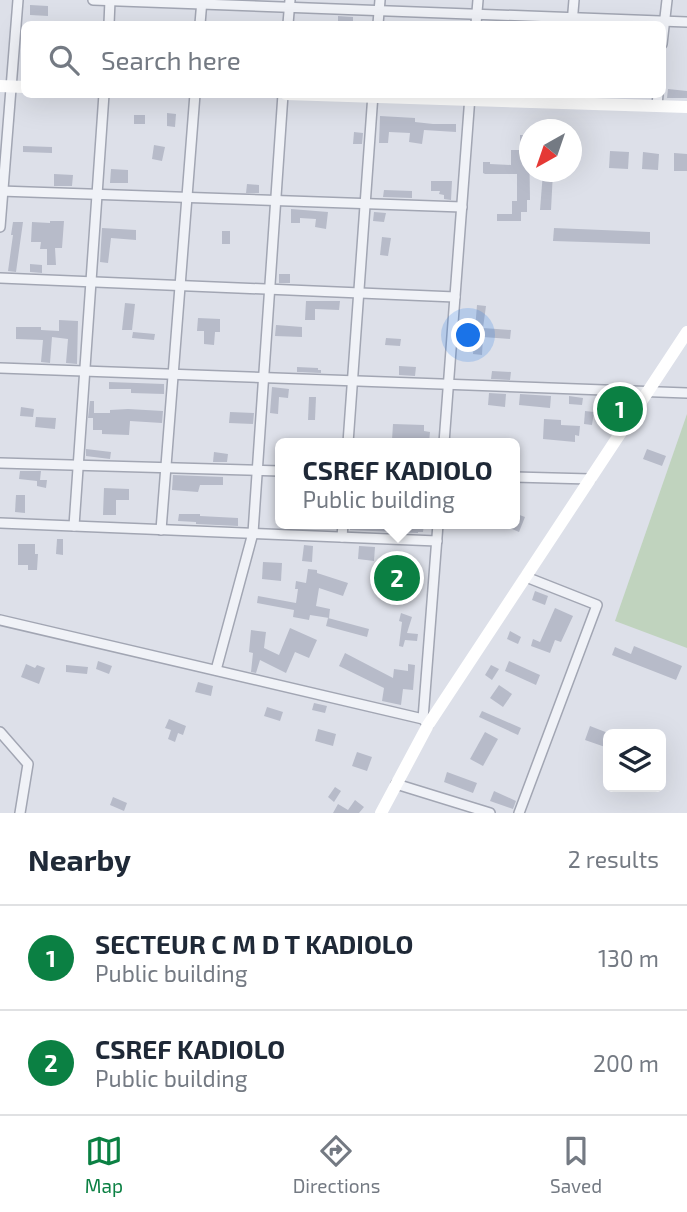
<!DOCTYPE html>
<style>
:root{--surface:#fff;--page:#f6f6f7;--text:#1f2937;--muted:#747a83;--line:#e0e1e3;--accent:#0b8043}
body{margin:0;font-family:"Exo 2",sans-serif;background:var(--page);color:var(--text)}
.controls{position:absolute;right:21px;bottom:21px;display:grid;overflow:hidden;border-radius:10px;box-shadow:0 7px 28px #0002}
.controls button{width:63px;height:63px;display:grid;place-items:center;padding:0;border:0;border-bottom:2px solid var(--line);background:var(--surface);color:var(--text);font:35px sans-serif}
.compass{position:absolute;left:519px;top:119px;width:63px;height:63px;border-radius:50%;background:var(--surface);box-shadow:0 7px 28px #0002;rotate:220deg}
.you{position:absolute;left:469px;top:336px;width:24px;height:24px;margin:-18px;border:5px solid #fff;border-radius:50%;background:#1a73e8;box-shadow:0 0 0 10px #1a73e833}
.badge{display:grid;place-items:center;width:46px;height:46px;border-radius:50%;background:var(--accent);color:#fff;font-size:23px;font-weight:700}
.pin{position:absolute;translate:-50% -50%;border:4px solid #fff;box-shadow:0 2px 7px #0006}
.popup{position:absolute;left:275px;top:438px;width:245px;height:91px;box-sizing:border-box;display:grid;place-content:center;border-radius:10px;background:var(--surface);filter:drop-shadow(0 2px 5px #0005);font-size:23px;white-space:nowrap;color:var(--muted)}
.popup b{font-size:26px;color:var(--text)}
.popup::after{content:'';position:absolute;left:50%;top:100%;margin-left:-14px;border:14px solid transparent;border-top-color:var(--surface)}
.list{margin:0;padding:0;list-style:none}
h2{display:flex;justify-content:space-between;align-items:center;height:91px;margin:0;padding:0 28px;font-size:30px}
h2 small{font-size:23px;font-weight:400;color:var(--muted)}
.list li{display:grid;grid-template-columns:46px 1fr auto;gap:21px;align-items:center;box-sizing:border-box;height:105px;padding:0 28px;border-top:2px solid var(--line)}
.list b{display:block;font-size:26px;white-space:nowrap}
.list p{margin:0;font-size:23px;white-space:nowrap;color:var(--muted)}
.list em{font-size:23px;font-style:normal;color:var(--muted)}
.icon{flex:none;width:38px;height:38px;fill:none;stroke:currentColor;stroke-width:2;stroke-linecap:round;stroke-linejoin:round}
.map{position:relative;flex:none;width:687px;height:813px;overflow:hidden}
.search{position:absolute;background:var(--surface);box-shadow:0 7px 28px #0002;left:21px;right:21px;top:21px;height:77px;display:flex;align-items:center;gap:18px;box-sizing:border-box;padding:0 24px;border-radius:10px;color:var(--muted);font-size:26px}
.sheet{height:301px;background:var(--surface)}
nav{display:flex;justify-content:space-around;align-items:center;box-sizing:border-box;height:98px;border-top:2px solid var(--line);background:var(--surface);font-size:19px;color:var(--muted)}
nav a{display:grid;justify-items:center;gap:4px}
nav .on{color:var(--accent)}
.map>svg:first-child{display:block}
.green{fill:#c0d3be}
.building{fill:#b7bbc9}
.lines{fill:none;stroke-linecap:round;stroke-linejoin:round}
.street-casing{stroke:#a2a6b3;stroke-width:12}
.street{stroke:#f0f2f7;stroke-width:9}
.secondary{stroke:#fff;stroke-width:12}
</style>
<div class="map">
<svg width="687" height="813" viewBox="0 0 687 813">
<rect width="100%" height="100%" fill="#dde0e9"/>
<polygon class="green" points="687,414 687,648 615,621"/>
<g class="building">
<polygon points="30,5 48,6 48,16 30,15"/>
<polygon points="338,16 353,17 353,24 338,24"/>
<polygon points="668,89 687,91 687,98 667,98"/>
<polygon points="167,113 176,114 175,127 167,126"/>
<rect x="134" y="115" width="11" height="9"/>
<polygon points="380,116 415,118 415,122 433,124 456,124 456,132 424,130 422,144 409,142 410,133 389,132 388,143 379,143"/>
<polygon points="354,132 363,133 362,144 353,144"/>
<polygon points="520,135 529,135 530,200 527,200 527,212 521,212 521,221 497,221 497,214 512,214 512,201 517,201 517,174 485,174 483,173 483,162 490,162 490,164 511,165 511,150 520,150"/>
<polygon points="154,145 165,147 162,161 152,159"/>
<polygon points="23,146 52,147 52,153 23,152"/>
<polygon points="610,151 629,152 628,169 609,168"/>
<polygon points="643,152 659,154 658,170 642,169"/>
<polygon points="674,153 687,154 687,171 674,171"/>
<polygon points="111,169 128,170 128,183 110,183"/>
<polygon points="543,172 553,172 551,210 540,210"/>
<polygon points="54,174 73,175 72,186 54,186"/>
<polygon points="431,181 452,181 451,200 444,199 444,195 439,194 440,191 431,191"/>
<polygon points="247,184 259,185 259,193 246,193"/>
<polygon points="384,190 412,191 412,198 383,197"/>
<polygon points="291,209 328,212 326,229 315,227 316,219 300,218 300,223 291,223"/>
<polygon points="374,212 386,213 384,222 373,221"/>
<polygon points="50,221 64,221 62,248 55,248 56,265 47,265 47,249 40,249 41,242 31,242 32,222 50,223"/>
<polygon points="13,222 23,222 16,272 8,271 13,235 11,235"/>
<polygon points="102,228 136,230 136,240 111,238 108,263 100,262"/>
<polygon points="554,228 650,232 650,244 553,241"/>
<rect x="222" y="231" width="8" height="13"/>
<polygon points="382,237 391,238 388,256 380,255"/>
<polygon points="30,264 42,265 42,273 30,272"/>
<rect x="279" y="274" width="11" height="9"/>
<polygon points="306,301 340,301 339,310 315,309 315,320 305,320"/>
<polygon points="125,303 135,304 132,330 122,330"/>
<polygon points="477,305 486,306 483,328 511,330 510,339 483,337 482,355 473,354"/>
<polygon points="198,318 220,319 220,332 215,332 214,345 204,344 204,331 197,331"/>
<polygon points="59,320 78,321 77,364 66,363 68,339 52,337 50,363 41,362 43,340 16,339 16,327 41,327 41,330 59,331"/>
<polygon points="276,325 302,327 302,337 275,336"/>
<polygon points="133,332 155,334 154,340 132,338"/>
<polygon points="386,338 401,339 400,346 385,345"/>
<polygon points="399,366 416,367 415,376 399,375"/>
<polygon points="297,367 318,368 318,370 321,370 321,373 297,372"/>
<polygon points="492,371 511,372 510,380 491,379"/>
<polygon points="109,382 164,384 164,394 131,393 131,389 109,389"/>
<polygon points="272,387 289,389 288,398 279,397 278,414 270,413"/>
<polygon points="489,393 506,394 505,407 488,405"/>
<polygon points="520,394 551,396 550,408 519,405"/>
<polygon points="569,396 583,398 582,405 569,404"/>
<polygon points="309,397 316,397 315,420 308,420"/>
<polygon points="90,401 94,401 94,413 110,413 110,410 128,409 163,411 162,423 130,421 129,435 102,434 102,430 93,430 93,418 88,418"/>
<polygon points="21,407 34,409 33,417 20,416"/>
<polygon points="585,411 594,412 592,425 584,424"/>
<polygon points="230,412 254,413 253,424 229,423"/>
<polygon points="36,417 56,418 55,429 35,427"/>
<polygon points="544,419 561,420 561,425 580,426 579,436 575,435 575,442 543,439"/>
<polygon points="393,424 424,425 424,431 430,432 429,442 412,439 412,441 392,440"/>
<polygon points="86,449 111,452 110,459 86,456"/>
<polygon points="647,449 666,456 662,466 643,459"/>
<polygon points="214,452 228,454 227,462 213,462"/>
<polygon points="20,471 41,471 40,480 47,480 46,488 37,486 37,481 19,479"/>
<polygon points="173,475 223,477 223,485 200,485 198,492 172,490"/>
<polygon points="104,488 129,489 129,500 116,500 116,515 103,515"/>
<polygon points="16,495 25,495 25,513 15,512"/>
<polygon points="514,513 525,517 519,532 500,524 514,524"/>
<polygon points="179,514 200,514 200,516 238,518 238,526 196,524 196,522 178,521"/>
<polygon points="350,524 424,524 423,532 418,532 418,533 350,530"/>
<polygon points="57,539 63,539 63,555 56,554"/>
<polygon points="18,544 35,544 35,554 38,554 37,570 28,570 28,565 18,565"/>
<polygon points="304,545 313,546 312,562 302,561"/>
<polygon points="359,546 375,547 374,561 358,559"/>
<polygon points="263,562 282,563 281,581 262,579"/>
<polygon points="308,569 317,570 317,573 348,583 343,596 319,588 316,606 330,609 329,618 310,615 309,620 293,617 294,610 257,603 258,596 296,603 298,589 295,589 296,581 306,583"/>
<polygon points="535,591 548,596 545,605 532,600"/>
<polygon points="555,608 573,616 561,642 555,640 550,653 531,646 533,639 540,642"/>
<polygon points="401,613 412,617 407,633 418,634 417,641 405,640 403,647 399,646 402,622 399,621"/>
<polygon points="328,618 369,629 367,637 326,626"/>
<polygon points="290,628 317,640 309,658 295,652 286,673 260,660 256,673 251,672 253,653 249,652 251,630 266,632 264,648 279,655"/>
<polygon points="510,631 521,637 518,644 507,639"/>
<polygon points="634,646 682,666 676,680 612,655 615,647 631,654"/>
<polygon points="345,653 393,678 394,669 408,671 408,664 415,665 413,690 403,689 401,705 382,701 384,688 339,666"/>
<polygon points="98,661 112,666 109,674 96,669"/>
<polygon points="509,661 540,675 536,685 505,671"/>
<polygon points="26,664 35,668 37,665 45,668 39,684 21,677"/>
<polygon points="66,665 88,667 87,674 66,672"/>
<polygon points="491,665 499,669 492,680 485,675"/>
<polygon points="198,682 213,686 211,696 195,692"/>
<polygon points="499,685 512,694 503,707 490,698"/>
<polygon points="314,703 327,706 325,713 312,710"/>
<polygon points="267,707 283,712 280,721 264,716"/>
<polygon points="482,711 521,728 518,735 479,717"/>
<polygon points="169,719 186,726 183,735 178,733 175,742 168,739 171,730 165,728"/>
<polygon points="590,726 608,733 608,748 585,740"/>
<polygon points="318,729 336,734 333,746 315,741"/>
<polygon points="485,732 498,739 483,766 470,759"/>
<polygon points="357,752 372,757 367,771 352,766"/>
<polygon points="447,772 477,783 473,793 444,782"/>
<polygon points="335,787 341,791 334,802 328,797"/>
<polygon points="494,791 516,801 513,809 490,801"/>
<polygon points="113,797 127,803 124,811 110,805"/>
<polygon points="355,800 364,807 359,813 333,813 338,804 348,810"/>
</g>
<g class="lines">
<defs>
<g id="street">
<polyline points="93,0 687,22"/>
<polyline points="109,24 110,0"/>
<polyline points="200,24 202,0"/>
<polyline points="288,24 290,0"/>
<polyline points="378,24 380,0"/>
<polyline points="476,24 478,0"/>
<polyline points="572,24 574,0"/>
<polyline points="662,44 667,0"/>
<polyline points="657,106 658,94"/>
<polyline points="0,191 462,207"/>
<polyline points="0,227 18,0"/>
<polyline points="0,278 455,297"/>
<polyline points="0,368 687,393"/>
<polyline points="348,443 373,94"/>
<polyline points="444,443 470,96"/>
<polyline points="0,463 280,471"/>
<polyline points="514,477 590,479"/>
<polyline points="0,523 437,541"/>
<polyline points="74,526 104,94"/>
<polyline points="161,530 195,94"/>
<polyline points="342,537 343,524"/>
<polyline points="0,620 423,719 428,725"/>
<polyline points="216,670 253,533 283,94"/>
<polyline points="423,719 438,524"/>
<polyline points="0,732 28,764 20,813"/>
<polyline points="396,784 490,813"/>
<polyline points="519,813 597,605 526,577"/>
</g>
</defs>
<use href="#street" class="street-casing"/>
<use href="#street" class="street"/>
<g class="secondary">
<polyline points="0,86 24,87"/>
<polyline points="286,94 687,107"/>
<polyline points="381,813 428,725 687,332"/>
</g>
</g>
</svg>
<div class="controls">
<button><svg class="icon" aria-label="layers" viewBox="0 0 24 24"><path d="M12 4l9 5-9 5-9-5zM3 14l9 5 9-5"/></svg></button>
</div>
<svg class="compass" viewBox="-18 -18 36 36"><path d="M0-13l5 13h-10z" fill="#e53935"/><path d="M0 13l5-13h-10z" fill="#747a83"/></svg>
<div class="you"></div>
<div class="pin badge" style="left:620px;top:409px">1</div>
<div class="pin badge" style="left:397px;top:578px">2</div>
<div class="popup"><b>CSREF KADIOLO</b>Public building</div>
<div class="search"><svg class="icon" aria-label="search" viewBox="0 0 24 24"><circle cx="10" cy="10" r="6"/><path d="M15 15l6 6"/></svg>Search here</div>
</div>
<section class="sheet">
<h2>Nearby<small>2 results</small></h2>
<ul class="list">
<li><span class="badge">1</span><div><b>SECTEUR C M D T KADIOLO</b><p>Public building</p></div><em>130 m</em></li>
<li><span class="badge">2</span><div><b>CSREF KADIOLO</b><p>Public building</p></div><em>200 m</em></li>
</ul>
</section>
<nav>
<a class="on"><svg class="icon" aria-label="map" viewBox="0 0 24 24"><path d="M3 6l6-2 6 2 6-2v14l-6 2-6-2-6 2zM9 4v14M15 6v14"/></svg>Map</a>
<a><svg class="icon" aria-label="directions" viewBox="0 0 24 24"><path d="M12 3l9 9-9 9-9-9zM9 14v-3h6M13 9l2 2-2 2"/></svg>Directions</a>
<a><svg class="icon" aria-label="saved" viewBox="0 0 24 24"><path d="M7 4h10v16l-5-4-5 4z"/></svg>Saved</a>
</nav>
